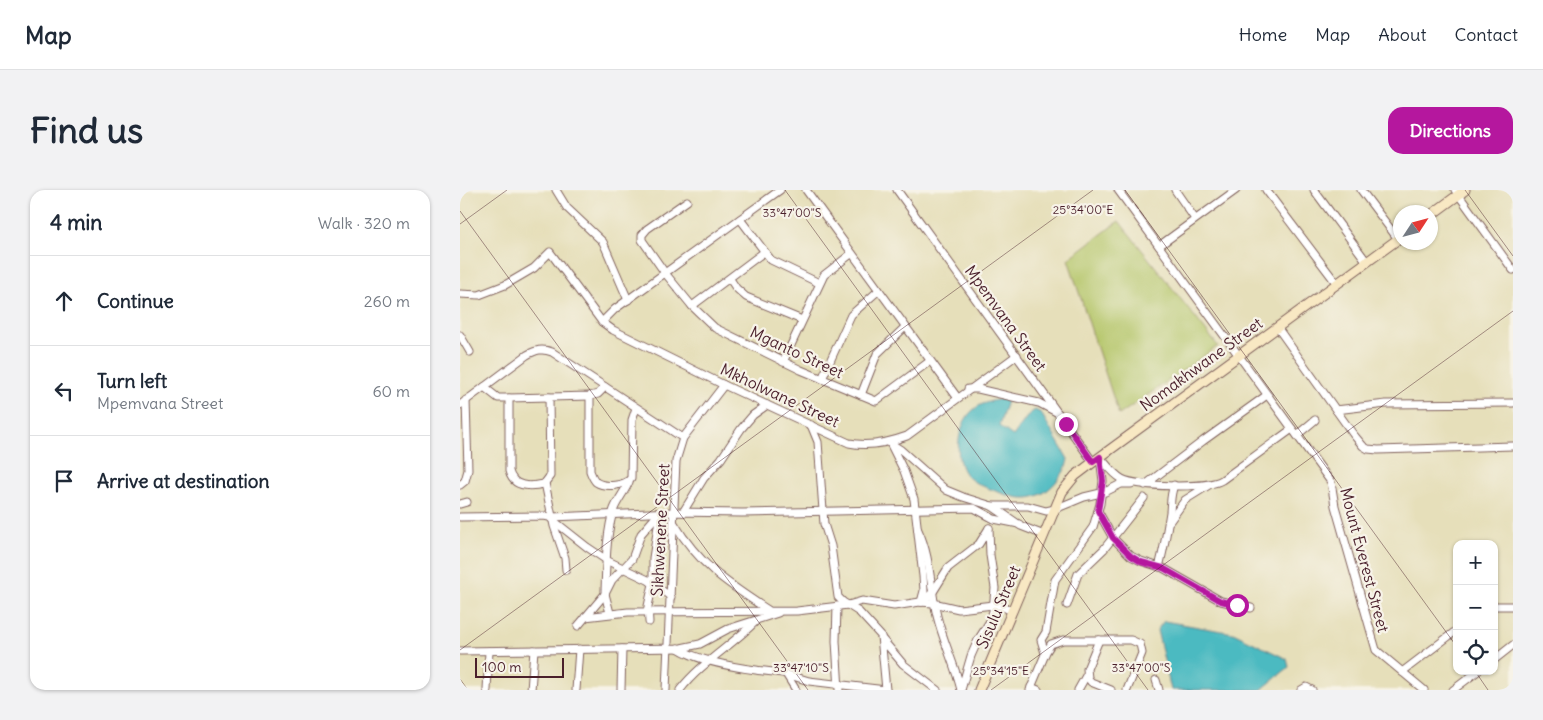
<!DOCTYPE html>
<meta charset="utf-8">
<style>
:root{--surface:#fff;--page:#f2f2f3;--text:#1f2937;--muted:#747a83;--line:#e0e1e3;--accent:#b5179e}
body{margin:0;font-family:Delius,sans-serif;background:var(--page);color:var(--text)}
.controls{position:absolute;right:15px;bottom:15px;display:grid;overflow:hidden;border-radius:10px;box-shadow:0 1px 4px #0004}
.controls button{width:45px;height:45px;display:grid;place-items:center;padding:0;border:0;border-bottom:1px solid var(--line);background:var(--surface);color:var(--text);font:25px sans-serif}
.compass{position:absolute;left:933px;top:15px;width:45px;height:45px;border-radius:50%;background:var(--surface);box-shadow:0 1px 4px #0004;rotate:54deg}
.scale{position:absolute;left:15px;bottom:12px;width:89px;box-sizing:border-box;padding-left:5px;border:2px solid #4a1f2b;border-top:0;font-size:14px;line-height:18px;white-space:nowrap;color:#4a1f2b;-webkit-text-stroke:4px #f7f3e8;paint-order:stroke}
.stop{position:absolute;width:15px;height:15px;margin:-11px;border:4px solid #b5179e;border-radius:50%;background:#fff}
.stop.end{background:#b5179e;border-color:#fff;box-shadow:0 1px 5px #0008}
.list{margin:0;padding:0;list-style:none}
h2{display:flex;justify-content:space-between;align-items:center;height:65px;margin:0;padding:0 20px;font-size:21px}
h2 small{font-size:16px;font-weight:400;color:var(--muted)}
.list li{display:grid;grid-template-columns:32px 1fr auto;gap:15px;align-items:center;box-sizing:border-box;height:90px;padding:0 20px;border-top:1px solid var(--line)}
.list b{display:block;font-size:19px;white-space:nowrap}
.list p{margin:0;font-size:16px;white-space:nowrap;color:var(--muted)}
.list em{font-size:16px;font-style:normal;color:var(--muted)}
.icon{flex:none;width:28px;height:28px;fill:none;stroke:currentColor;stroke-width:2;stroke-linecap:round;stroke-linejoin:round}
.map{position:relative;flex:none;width:1053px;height:500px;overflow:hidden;border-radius:15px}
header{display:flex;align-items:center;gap:30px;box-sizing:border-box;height:70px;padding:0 25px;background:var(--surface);border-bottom:1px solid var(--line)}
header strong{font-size:24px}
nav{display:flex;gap:28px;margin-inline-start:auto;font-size:18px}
.intro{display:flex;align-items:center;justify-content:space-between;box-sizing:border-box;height:120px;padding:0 30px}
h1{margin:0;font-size:35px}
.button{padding:12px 22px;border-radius:15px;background:var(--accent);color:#fff;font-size:18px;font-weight:700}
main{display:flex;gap:30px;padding:0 30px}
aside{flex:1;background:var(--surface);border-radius:15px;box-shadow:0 1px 4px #0004}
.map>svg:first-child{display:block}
.green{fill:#b5c66a;stroke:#80724a}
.water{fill:#4bbac1;stroke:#4a6c76}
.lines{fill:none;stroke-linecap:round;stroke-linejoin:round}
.street-casing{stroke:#81625d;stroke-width:9}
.secondary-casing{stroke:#81625d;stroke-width:11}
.street{stroke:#fff;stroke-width:7}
.secondary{stroke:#f8e8c3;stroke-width:9}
.route{stroke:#b5179e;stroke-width:6}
.ticks{fill:none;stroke:#4a1f2b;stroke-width:1;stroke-opacity:0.45}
.labels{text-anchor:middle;stroke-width:4.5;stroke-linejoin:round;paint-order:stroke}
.street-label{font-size:16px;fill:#4a1f2b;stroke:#f7f3e8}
.ticks-label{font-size:12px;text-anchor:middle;fill:#4a1f2b;stroke:#f7f3e8;stroke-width:4.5;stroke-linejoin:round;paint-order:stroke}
</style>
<header>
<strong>Map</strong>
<nav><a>Home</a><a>Map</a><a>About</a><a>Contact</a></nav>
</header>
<div class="intro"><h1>Find us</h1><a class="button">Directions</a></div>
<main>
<aside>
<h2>4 min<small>Walk · 320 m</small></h2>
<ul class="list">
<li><svg class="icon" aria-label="ahead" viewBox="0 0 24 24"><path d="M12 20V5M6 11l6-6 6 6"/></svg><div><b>Continue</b></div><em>260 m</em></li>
<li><svg class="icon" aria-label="left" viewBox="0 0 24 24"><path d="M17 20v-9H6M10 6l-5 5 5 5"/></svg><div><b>Turn left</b><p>Mpemvana Street</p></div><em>60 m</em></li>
<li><svg class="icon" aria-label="arrive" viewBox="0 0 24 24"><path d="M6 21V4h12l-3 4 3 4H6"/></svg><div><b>Arrive at destination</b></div></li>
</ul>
</aside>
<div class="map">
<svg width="1053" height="500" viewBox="0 0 1053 500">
<rect width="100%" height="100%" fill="#f7f3e8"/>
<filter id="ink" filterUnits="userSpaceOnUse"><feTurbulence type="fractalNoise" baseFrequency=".02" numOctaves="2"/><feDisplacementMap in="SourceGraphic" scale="10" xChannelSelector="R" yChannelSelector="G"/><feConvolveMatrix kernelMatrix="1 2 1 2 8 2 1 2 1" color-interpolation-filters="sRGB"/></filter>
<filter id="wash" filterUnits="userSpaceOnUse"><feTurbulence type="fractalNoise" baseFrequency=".0096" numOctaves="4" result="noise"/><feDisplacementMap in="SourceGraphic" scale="20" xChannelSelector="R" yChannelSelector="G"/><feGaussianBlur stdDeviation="1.12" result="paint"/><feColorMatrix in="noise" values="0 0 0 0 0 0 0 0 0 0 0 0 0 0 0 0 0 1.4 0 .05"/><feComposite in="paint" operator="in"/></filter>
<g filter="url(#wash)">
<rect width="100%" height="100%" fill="#e6dfba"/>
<polygon class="green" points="659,31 758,156 659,225 608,69"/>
<g class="water">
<path d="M548 208 539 236 553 246 569 224 575 220 581 223 608 269C606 280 603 283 596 292 577 314 558 310 533 300 525 297 516 294 509 288 492 273 497 235 512 221 521 212 536 210 548 208Z"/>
<polygon points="704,431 773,443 827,469 829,477 801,500 711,500 697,440"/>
</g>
</g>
<g filter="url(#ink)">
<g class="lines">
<defs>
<g id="street">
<polyline points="96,0 107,18 143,52 168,110"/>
<polyline points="346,0 497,207"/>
<polyline points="437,0 633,272"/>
<polyline points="658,0 871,292 875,316 916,460 964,500"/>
<polyline points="715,0 735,29"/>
<polyline points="806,0 877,94"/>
<polyline points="854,0 907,72"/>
<polyline points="901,0 938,49"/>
<polyline points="995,0 1053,80"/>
<polyline points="227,11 187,39 182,45 182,50 205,83 232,116 255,138 341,180 416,211 470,171"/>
<polyline points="280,29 311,70 359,93"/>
<polyline points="699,56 776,0"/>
<polyline points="270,89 276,98 286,107 342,130"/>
<path d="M0 104 19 105 45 95 74 78 90 62 142 132 153 140 264 195 389 253C409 257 428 253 447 246L557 165"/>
<polyline points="232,116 304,62"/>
<polyline points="142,132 155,119 320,0"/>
<polyline points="817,137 893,244 903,256 908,259 918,260 1053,256"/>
<polyline points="0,145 10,162"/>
<polyline points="323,172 364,85 391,64"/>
<polyline points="362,189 391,125 419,100"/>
<polyline points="24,197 38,208 49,208 130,206 138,204 145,197"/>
<polyline points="508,199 518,199 579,213 598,223"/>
<polyline points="401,205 417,164 445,137"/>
<path d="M130 206V281C132 286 133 289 136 292 145 298 165 296 171 288L172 230 176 218"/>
<path d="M49 208V281C53 298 70 297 84 294L90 286 89 207"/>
<path d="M0 215 67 165C76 160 82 158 92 162L223 248"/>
<polyline points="876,220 926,214 1053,213"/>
<polyline points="351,235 358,252 364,334 371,356 378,407 383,412 399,422 421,446 426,500"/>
<polyline points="837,245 855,230"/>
<polyline points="430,253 441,260 486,300 503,307 532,316 561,336 584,345"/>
<polyline points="430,253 444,281 454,309 463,386 464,401 461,412"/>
<path d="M640 267C647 275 653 284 662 289 677 297 748 299 762 290L832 239"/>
<polyline points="85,293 94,336 105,368 106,380"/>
<polyline points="0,295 5,291 8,280 6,210"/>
<polyline points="685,295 743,251 807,205"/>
<polyline points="0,314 7,312"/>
<polyline points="532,316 568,316 586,321 595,319 624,307 645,302 661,294 671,294"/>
<polyline points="638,321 653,348 671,366 681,371 703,378 761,411 791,418"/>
<polyline points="223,322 244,288 261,269 281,239 293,225 307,215"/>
<polyline points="0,327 84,326 89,327 127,357 148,371 188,390 211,407"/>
<polyline points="92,327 214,322 282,323 514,318 534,329 559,334"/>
<polyline points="710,331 725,310 749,295"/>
<path d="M214 333C240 376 267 393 308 420"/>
<path d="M458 340C471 367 470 398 477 426 483 451 495 475 501 500"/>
<path d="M699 377C704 359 707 341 710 322 711 312 710 306 714 295"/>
<path d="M145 401C146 376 146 342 154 319 157 311 165 301 169 292"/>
<polyline points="145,404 150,423"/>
<polyline points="462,412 473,402 488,378 519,354 529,338"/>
<polyline points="607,415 618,384 644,359 684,308"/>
<polyline points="377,416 376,451 379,500"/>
<polyline points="1034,416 1053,416"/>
<polyline points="125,427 168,422 337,421 388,415 402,411 434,416 460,412 473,413 499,419 533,415 541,416 552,421"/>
<polyline points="189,432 188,416 193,394 193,368 200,323"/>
<polyline points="118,436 145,404 152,390 172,369 181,344 200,322"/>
<polyline points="422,449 443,474 477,500"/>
<polyline points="639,450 627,479 628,488 631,492 651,500"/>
<path d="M218 458C236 470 273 477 296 480 306 482 316 481 326 484L336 500"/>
<polyline points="0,461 221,458 240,454 268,439 318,423"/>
<polyline points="585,463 581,450 586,442 595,390 633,337 640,314 643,291 640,267"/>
<polyline points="1034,470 1053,455"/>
<polyline points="942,482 997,440"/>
<polyline points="326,484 349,491 426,500"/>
<polyline points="696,490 699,500"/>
<polyline points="571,497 578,500"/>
<polyline points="27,500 29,461"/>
<polyline points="71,500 74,460"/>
<polyline points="116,500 119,459"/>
<polyline points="161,500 162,459"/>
<polyline points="206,500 216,271 223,248 264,195"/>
<path d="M220 500C241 473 271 456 295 432"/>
<polyline points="501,500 511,466 518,450 530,431 533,421 535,398 530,365 529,338"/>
<polyline points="570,500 586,462 591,454 603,450 671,450 680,454 682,463 667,500"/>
<polyline points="618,500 627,484"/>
<polyline points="841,500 846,497 852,500"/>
<polyline points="993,500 1018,481"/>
</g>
<g id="secondary">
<polyline points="971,25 1005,0"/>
<polyline points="519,500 602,302 615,286 640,267 941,47"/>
</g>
</defs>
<use href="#street" class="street-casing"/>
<use href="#secondary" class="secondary-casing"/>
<use href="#street" class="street"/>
<use href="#secondary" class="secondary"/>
</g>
</g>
<g class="lines" filter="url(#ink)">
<polyline class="route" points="606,234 633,272 640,267 643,291 638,321 653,348 671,366 681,372 703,378 761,411 777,415"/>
</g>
<path class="ticks" d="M325 0 688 500M665 0 997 457M1005 0 1053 66M0 21 348 500M0 34 47 0M0 460 633 0M1015 481 1028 500M0 489 8 500M531 500 1053 121"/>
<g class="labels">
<g class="street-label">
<text transform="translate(546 128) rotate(54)" y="6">Mpemvana Street</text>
<text transform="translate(337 162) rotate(25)" y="6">Mganto Street</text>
<text transform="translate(741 174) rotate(-36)" y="6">Nomakhwane Street</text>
<text transform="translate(320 205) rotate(25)" y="6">Mkholwane Street</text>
<text transform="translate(200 340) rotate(-87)" y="6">Sikhwenene Street</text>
<text transform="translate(905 370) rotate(75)" y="6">Mount Everest Street</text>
<text transform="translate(538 417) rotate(-67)" y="6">Sisulu Street</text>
</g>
</g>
<g class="ticks-label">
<text x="623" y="24">25°34'00"E</text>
<text x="332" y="27">33°47'00"S</text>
<text x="341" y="482">33°47'10"S</text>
<text x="681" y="482">33°47'00"S</text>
<text x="541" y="485">25°34'15"E</text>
</g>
</svg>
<div class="controls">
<button>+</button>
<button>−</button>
<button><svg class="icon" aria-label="locate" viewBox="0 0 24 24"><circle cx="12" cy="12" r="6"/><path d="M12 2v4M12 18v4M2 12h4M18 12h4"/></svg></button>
</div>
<svg class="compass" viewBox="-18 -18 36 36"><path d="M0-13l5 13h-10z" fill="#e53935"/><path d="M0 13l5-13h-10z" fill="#747a83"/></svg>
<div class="scale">100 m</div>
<div class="stop" style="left:777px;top:415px"></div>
<div class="stop end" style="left:606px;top:234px"></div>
</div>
</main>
